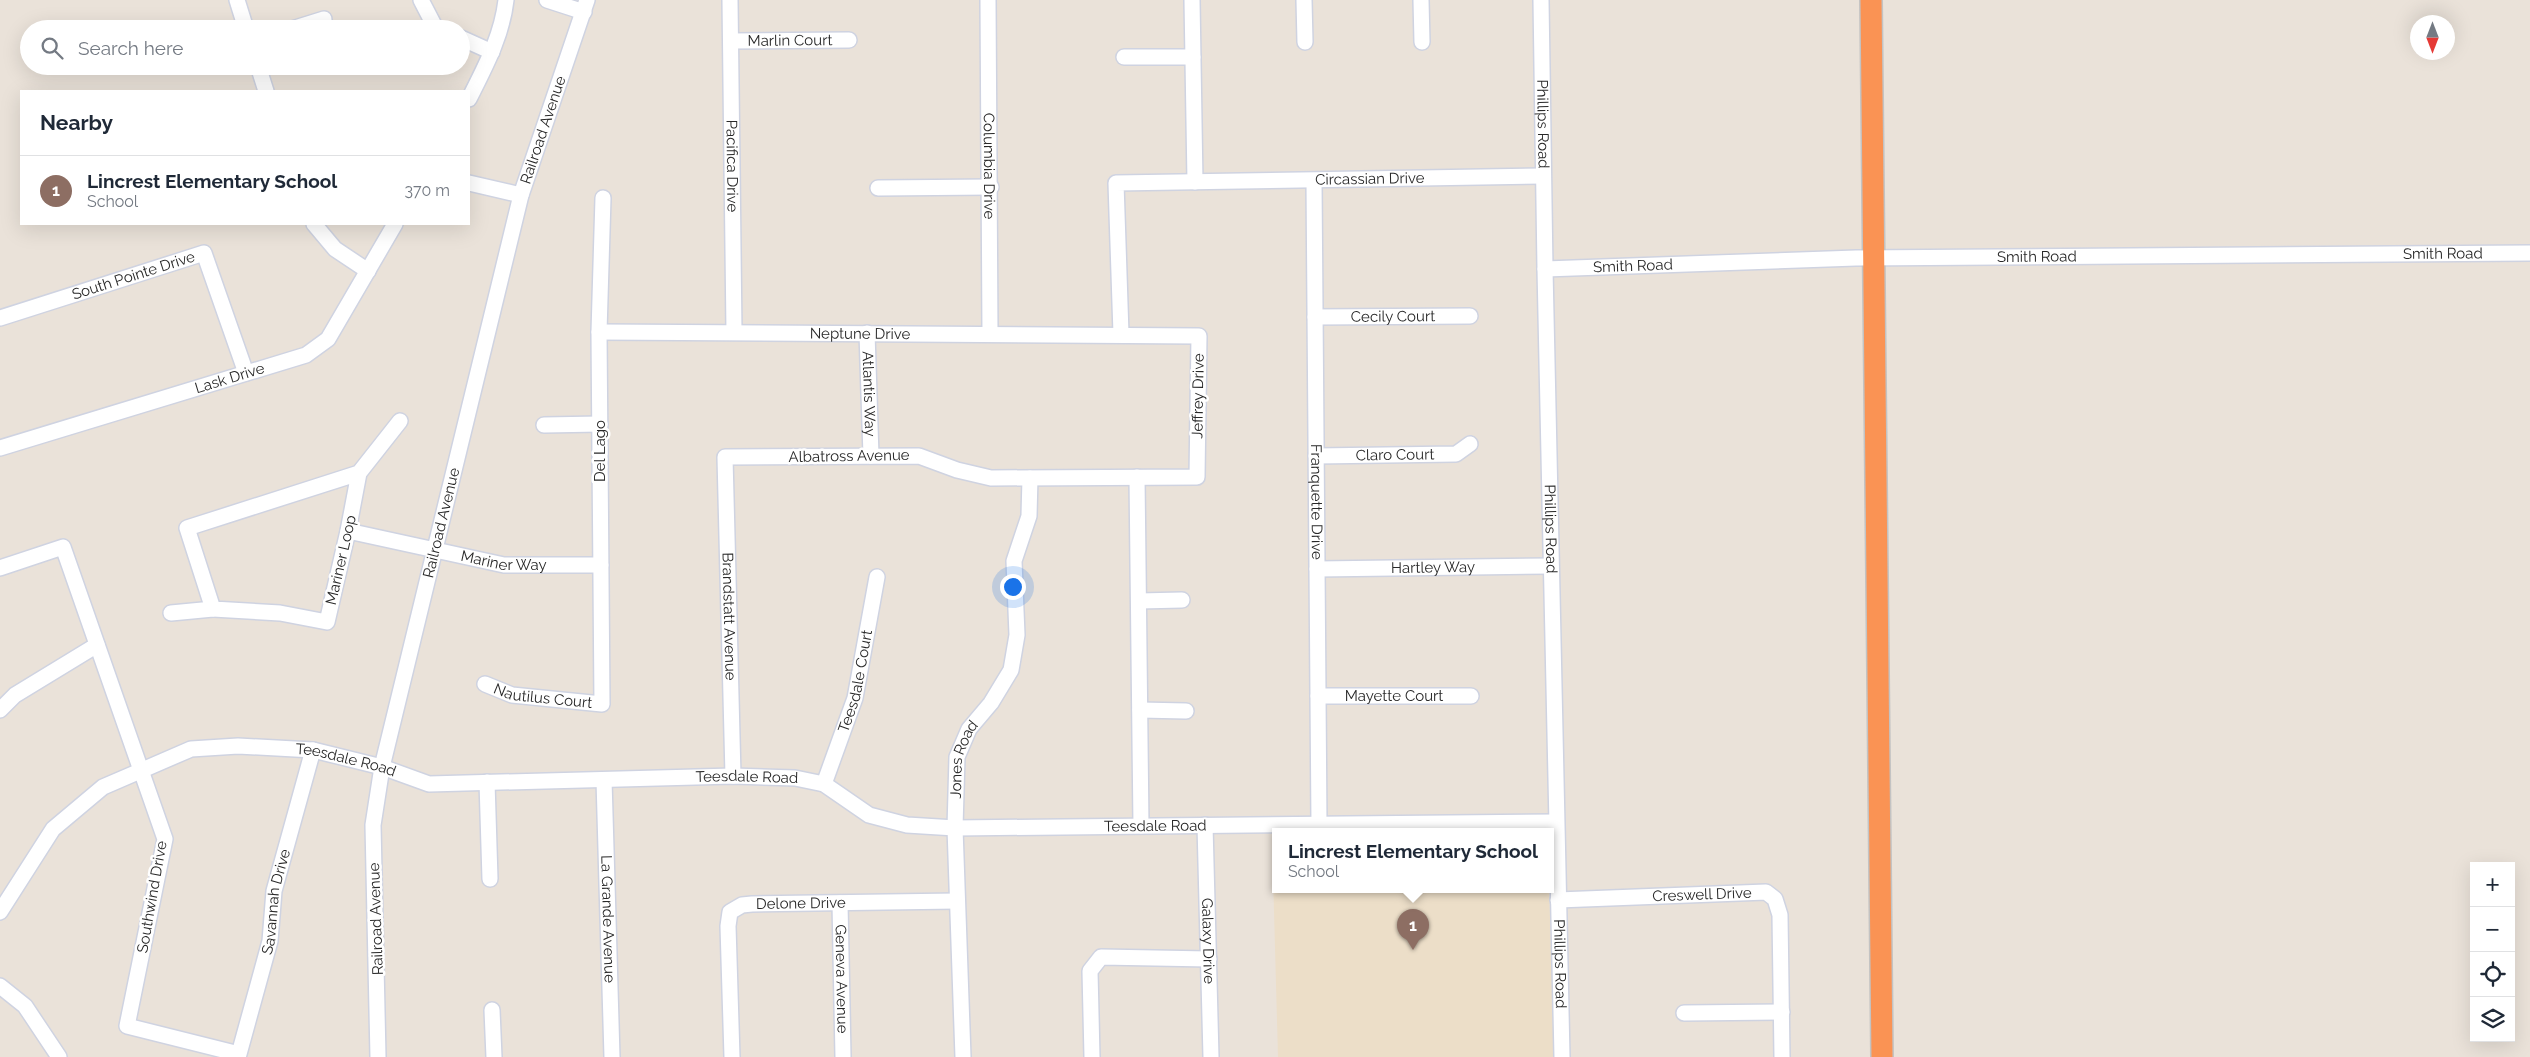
<!DOCTYPE html>
<meta charset="utf-8">
<style>
:root{--surface:#fff;--page:#f6f6f7;--text:#1f2937;--muted:#747a83;--line:#e0e1e3;--accent:#b45309}
body{margin:0;font-family:Raleway,sans-serif;background:var(--page);color:var(--text)}
.controls{position:absolute;right:15px;bottom:15px;display:grid;overflow:hidden;border-radius:0px;box-shadow:0 5px 20px #0002}
.controls button{width:45px;height:45px;display:grid;place-items:center;padding:0;border:0;border-bottom:1px solid var(--line);background:var(--surface);color:var(--text);font:25px sans-serif}
.compass{position:absolute;left:2410px;top:15px;width:45px;height:45px;border-radius:50%;background:var(--surface);box-shadow:0 5px 20px #0002;rotate:180deg}
.you{position:absolute;left:1012px;top:586px;width:18px;height:18px;margin:-12px;border:4px solid #fff;border-radius:50%;background:#1a73e8;box-shadow:0 0 0 8px #1a73e833}
.badge{display:grid;place-items:center;width:32px;height:32px;border-radius:50%;background:var(--accent);color:#fff;font-size:16px;font-weight:700}
.pin{position:absolute;translate:-50% -41px;filter:drop-shadow(0 1px 2px #0008)}
.pin::after{content:'';position:absolute;top:26px;width:18px;height:15px;background:inherit;clip-path:polygon(0 0,100% 0,50% 100%)}
.popup{position:absolute;left:1272px;top:828px;width:282px;height:65px;box-sizing:border-box;display:grid;place-content:center;border-radius:0px;background:var(--surface);filter:drop-shadow(0 1px 4px #0005);font-size:16px;white-space:nowrap;color:var(--muted)}
.popup b{font-size:19px;color:var(--text)}
.popup::after{content:'';position:absolute;left:50%;top:100%;margin-left:-10px;border:10px solid transparent;border-top-color:var(--surface)}
.list{margin:0;padding:0;list-style:none}
h2{display:flex;justify-content:space-between;align-items:center;height:65px;margin:0;padding:0 20px;font-size:21px}
h2 small{font-size:16px;font-weight:400;color:var(--muted)}
.list li{display:grid;grid-template-columns:32px 1fr auto;gap:15px;align-items:center;box-sizing:border-box;height:70px;padding:0 20px;border-top:1px solid var(--line)}
.list b{display:block;font-size:19px;white-space:nowrap}
.list p{margin:0;font-size:16px;white-space:nowrap;color:var(--muted)}
.list em{font-size:16px;font-style:normal;color:var(--muted)}
.icon{flex:none;width:28px;height:28px;fill:none;stroke:currentColor;stroke-width:2;stroke-linecap:round;stroke-linejoin:round}
.map{position:relative;flex:none;width:2530px;height:1057px;overflow:hidden}
.search{position:absolute;background:var(--surface);box-shadow:0 5px 20px #0002;left:20px;top:20px;width:450px;height:55px;display:flex;align-items:center;gap:12px;box-sizing:border-box;padding:0 18px;border-radius:28px;color:var(--muted);font-size:19px}
.panel{position:absolute;background:var(--surface);box-shadow:0 5px 20px #0002;left:20px;top:90px;width:450px;height:135px;border-radius:0px}
.map>svg:first-child{display:block}
.education{fill:#ecdec8}
.lines{fill:none;stroke-linecap:round;stroke-linejoin:round}
.minor-casing{stroke:#cfd3e1;stroke-width:18}
.highway-casing{stroke:#c3c3c3;stroke-width:24}
.minor{stroke:#fff;stroke-width:15}
.highway{stroke:#fa9354;stroke-width:21}
.labels{text-anchor:middle;stroke-width:5;stroke-linejoin:round;paint-order:stroke}
.street-label{font-size:15px;fill:#282828;stroke:#fff}
</style>
<div class="map">
<svg width="2530" height="1057" viewBox="0 0 2530 1057">
<rect width="100%" height="100%" fill="#eae2d9"/>
<polygon class="education" points="1272,838 1275,838 1276,889 1549,889 1555,1057 1278,1057"/>
<g class="lines">
<defs>
<g id="minor">
<polyline points="237,0 246,29"/>
<polyline points="421,0 435,27 439,29"/>
<polyline points="547,0 584,12"/>
<path id="s1" d="M730 0 734 332"/>
<path id="s2" d="M988 0 990 333"/>
<polyline points="1192,0 1195,182"/>
<polyline points="1304,0 1305,42"/>
<polyline points="1421,0 1422,42"/>
<path id="s3" d="M1541 0 1545 269 1562 1057"/>
<polyline points="292,29 324,19"/>
<polyline points="461,38 492,52"/>
<path id="s4" d="M731 41 849 40"/>
<polyline points="1124,57 1193,57"/>
<polyline points="258,66 266,91"/>
<path d="M469 99C485 67 502 36 506 0"/>
<path id="s5" d="M1314 181 1319 824"/>
<polyline points="469,183 521,195"/>
<polyline points="878,188 991,187"/>
<polyline points="314,224 335,249 368,271"/>
<path id="s6" d="M1545 269 1856 258 2530 253"/>
<path id="s7" d="M1315 317 1470 316"/>
<path id="s8" d="M0 318 204 253 246 373"/>
<path id="s9" d="M599 332 1199 336 1197 477 991 478 957 470 919 456 725 457 733 776"/>
<path id="s10" d="M867 333 871 456"/>
<path id="s11" d="M1121 334 1116 183 1543 176"/>
<polyline points="544,425 600,424"/>
<path id="s12" d="M0 448 306 355 328 339 395 224"/>
<path id="s13" d="M1316 456 1456 454 1470 444"/>
<polyline points="359,473 348,531 327,622 280,613 213,609 187,528 359,473 400,421"/>
<polyline points="1137,477 1141,826"/>
<path id="s14" d="M348 531 504 565H601"/>
<path id="s15" d="M0 568 63 547 165 839 127 1026 239 1054 270 941 274 891 313 750"/>
<path id="s16" d="M1317 569 1551 566"/>
<polyline points="1139,601 1182,600"/>
<polyline points="171,613 213,609"/>
<path id="s17" d="M485 684 512 695 602 704 599 332 603 198"/>
<path id="s18" d="M1318 696H1471"/>
<polyline points="0,710 15,695 97,645"/>
<polyline points="1140,710 1186,711"/>
<path id="s19" d="M604 780 612 1057"/>
<polyline points="487,782 490,879"/>
<path id="s20" d="M824 784 855 698 877 577"/>
<path id="s21" d="M1205 825 1211 1057"/>
<path id="s22" d="M1558 900 1766 892 1775 899 1780 915 1782 1057"/>
<path id="s23" d="M840 903 843 1057"/>
<path id="s24" d="M0 912 53 829 103 787 191 749 238 746 313 750 382 767 429 784 733 776 795 778 824 784 869 815 907 825 955 828 1556 822"/>
<polyline points="0,986 25,1006 59,1057"/>
<polyline points="492,1010 494,1057"/>
<polyline points="1684,1013 1782,1012"/>
<path id="s25" d="M378 1057 373 825 382 767 521 195 587 0"/>
<path id="s26" d="M732 1057 728 926 730 912 742 905 752 904 957 901"/>
<path id="s27" d="M963 1057 955 828 957 757 969 729 991 703 1011 670 1017 635 1014 561 1029 516 1030 478"/>
<polyline points="1092,1057 1090,971 1101,957 1209,959"/>
</g>
<polyline id="highway" points="1871,0 1882,1057"/>
</defs>
<use href="#minor" class="minor-casing"/>
<use href="#highway" class="highway-casing"/>
<use href="#minor" class="minor"/>
<use href="#highway" class="highway"/>
</g>
<g class="labels">
<g class="street-label">
<text dy="5" stroke="none"><textPath href="#s4" startOffset="59">Marlin Court</textPath></text>
<text dy="5" stroke="none"><textPath href="#s3" startOffset="124">Phillips Road</textPath></text>
<text dy="5" stroke="none"><textPath href="#s25" startOffset="948">Railroad Avenue</textPath></text>
<text dy="5" stroke="none"><textPath href="#s1" startOffset="166">Pacifica Drive</textPath></text>
<text dy="5" stroke="none"><textPath href="#s2" startOffset="166">Columbia Drive</textPath></text>
<text dy="5" stroke="none"><textPath href="#s11" startOffset="405">Circassian Drive</textPath></text>
<text dy="5" stroke="none"><textPath href="#s6" startOffset="898">Smith Road</textPath></text>
<text dy="5" stroke="none"><textPath href="#s6" startOffset="492">Smith Road</textPath></text>
<text dy="5" stroke="none"><textPath href="#s6" startOffset="88">Smith Road</textPath></text>
<text dy="5" stroke="none"><textPath href="#s8" startOffset="140">South Pointe Drive</textPath></text>
<text dy="5" stroke="none"><textPath href="#s7" startOffset="78">Cecily Court</textPath></text>
<text dy="5" stroke="none"><textPath href="#s9" startOffset="261">Neptune Drive</textPath></text>
<text dy="5" stroke="none"><textPath href="#s12" startOffset="240">Lask Drive</textPath></text>
<text dy="5" stroke="none"><textPath href="#s10" startOffset="61">Atlantis Way</textPath></text>
<text transform="translate(1198 396) rotate(-89)" y="5">Jeffrey Drive</text>
<text transform="translate(600 451) rotate(-90)" y="5">Del Lago</text>
<text dy="5" stroke="none"><textPath href="#s13" startOffset="79">Claro Court</textPath></text>
<text transform="translate(849 456) rotate(-1)" y="5">Albatross Avenue</text>
<text dy="5" stroke="none"><textPath href="#s5" startOffset="321">Franquette Drive</textPath></text>
<text dy="5" stroke="none"><textPath href="#s25" startOffset="542">Railroad Avenue</textPath></text>
<text dy="5" stroke="none"><textPath href="#s3" startOffset="529">Phillips Road</textPath></text>
<text transform="translate(341 560) rotate(-77)" y="5">Mariner Loop</text>
<text dy="5" stroke="none"><textPath href="#s14" startOffset="159">Mariner Way</textPath></text>
<text dy="5" stroke="none"><textPath href="#s16" startOffset="116">Hartley Way</textPath></text>
<text dy="5" stroke="none"><textPath href="#s9" startOffset="1376">Brandstatt Avenue</textPath></text>
<text dy="5" stroke="none"><textPath href="#s20" startOffset="108">Teesdale Court</textPath></text>
<text dy="5" stroke="none"><textPath href="#s17" startOffset="60">Nautilus Court</textPath></text>
<text dy="5" stroke="none"><textPath href="#s18" startOffset="76">Mayette Court</textPath></text>
<text dy="5" stroke="none"><textPath href="#s27" startOffset="299">Jones Road</textPath></text>
<text dy="5" stroke="none"><textPath href="#s24" startOffset="416">Teesdale Road</textPath></text>
<text dy="5" stroke="none"><textPath href="#s24" startOffset="821">Teesdale Road</textPath></text>
<text dy="5" stroke="none"><textPath href="#s24" startOffset="1241">Teesdale Road</textPath></text>
<text dy="5" stroke="none"><textPath href="#s22" startOffset="144">Creswell Drive</textPath></text>
<text transform="translate(152 897) rotate(-80)" y="5">Southwind Drive</text>
<text dy="5" stroke="none"><textPath href="#s15" startOffset="839">Savannah Drive</textPath></text>
<text dy="5" stroke="none"><textPath href="#s26" startOffset="218">Delone Drive</textPath></text>
<text dy="5" stroke="none"><textPath href="#s19" startOffset="139">La Grande Avenue</textPath></text>
<text transform="translate(376 919) rotate(-92)" y="5">Railroad Avenue</text>
<text dy="5" stroke="none"><textPath href="#s21" startOffset="116">Galaxy Drive</textPath></text>
<text dy="5" stroke="none"><textPath href="#s3" startOffset="964">Phillips Road</textPath></text>
<text dy="5" stroke="none"><textPath href="#s23" startOffset="76">Geneva Avenue</textPath></text>
</g>
</g>
</svg>
<div class="controls">
<button>+</button>
<button>−</button>
<button><svg class="icon" aria-label="locate" viewBox="0 0 24 24"><circle cx="12" cy="12" r="6"/><path d="M12 2v4M12 18v4M2 12h4M18 12h4"/></svg></button>
<button><svg class="icon" aria-label="layers" viewBox="0 0 24 24"><path d="M12 4l9 5-9 5-9-5zM3 14l9 5 9-5"/></svg></button>
</div>
<svg class="compass" viewBox="-18 -18 36 36"><path d="M0-13l5 13h-10z" fill="#e53935"/><path d="M0 13l5-13h-10z" fill="#747a83"/></svg>
<div class="you"></div>
<div class="pin badge" style="left:1413px;top:950px;background:#8d6e63">1</div>
<div class="popup"><b>Lincrest Elementary School</b>School</div>
<div class="search"><svg class="icon" aria-label="search" viewBox="0 0 24 24"><circle cx="10" cy="10" r="6"/><path d="M15 15l6 6"/></svg>Search here</div>
<section class="panel">
<h2>Nearby<small></small></h2>
<ul class="list">
<li><span class="badge" style="background:#8d6e63">1</span><div><b>Lincrest Elementary School</b><p>School</p></div><em>370 m</em></li>
</ul>
</section>
</div>
